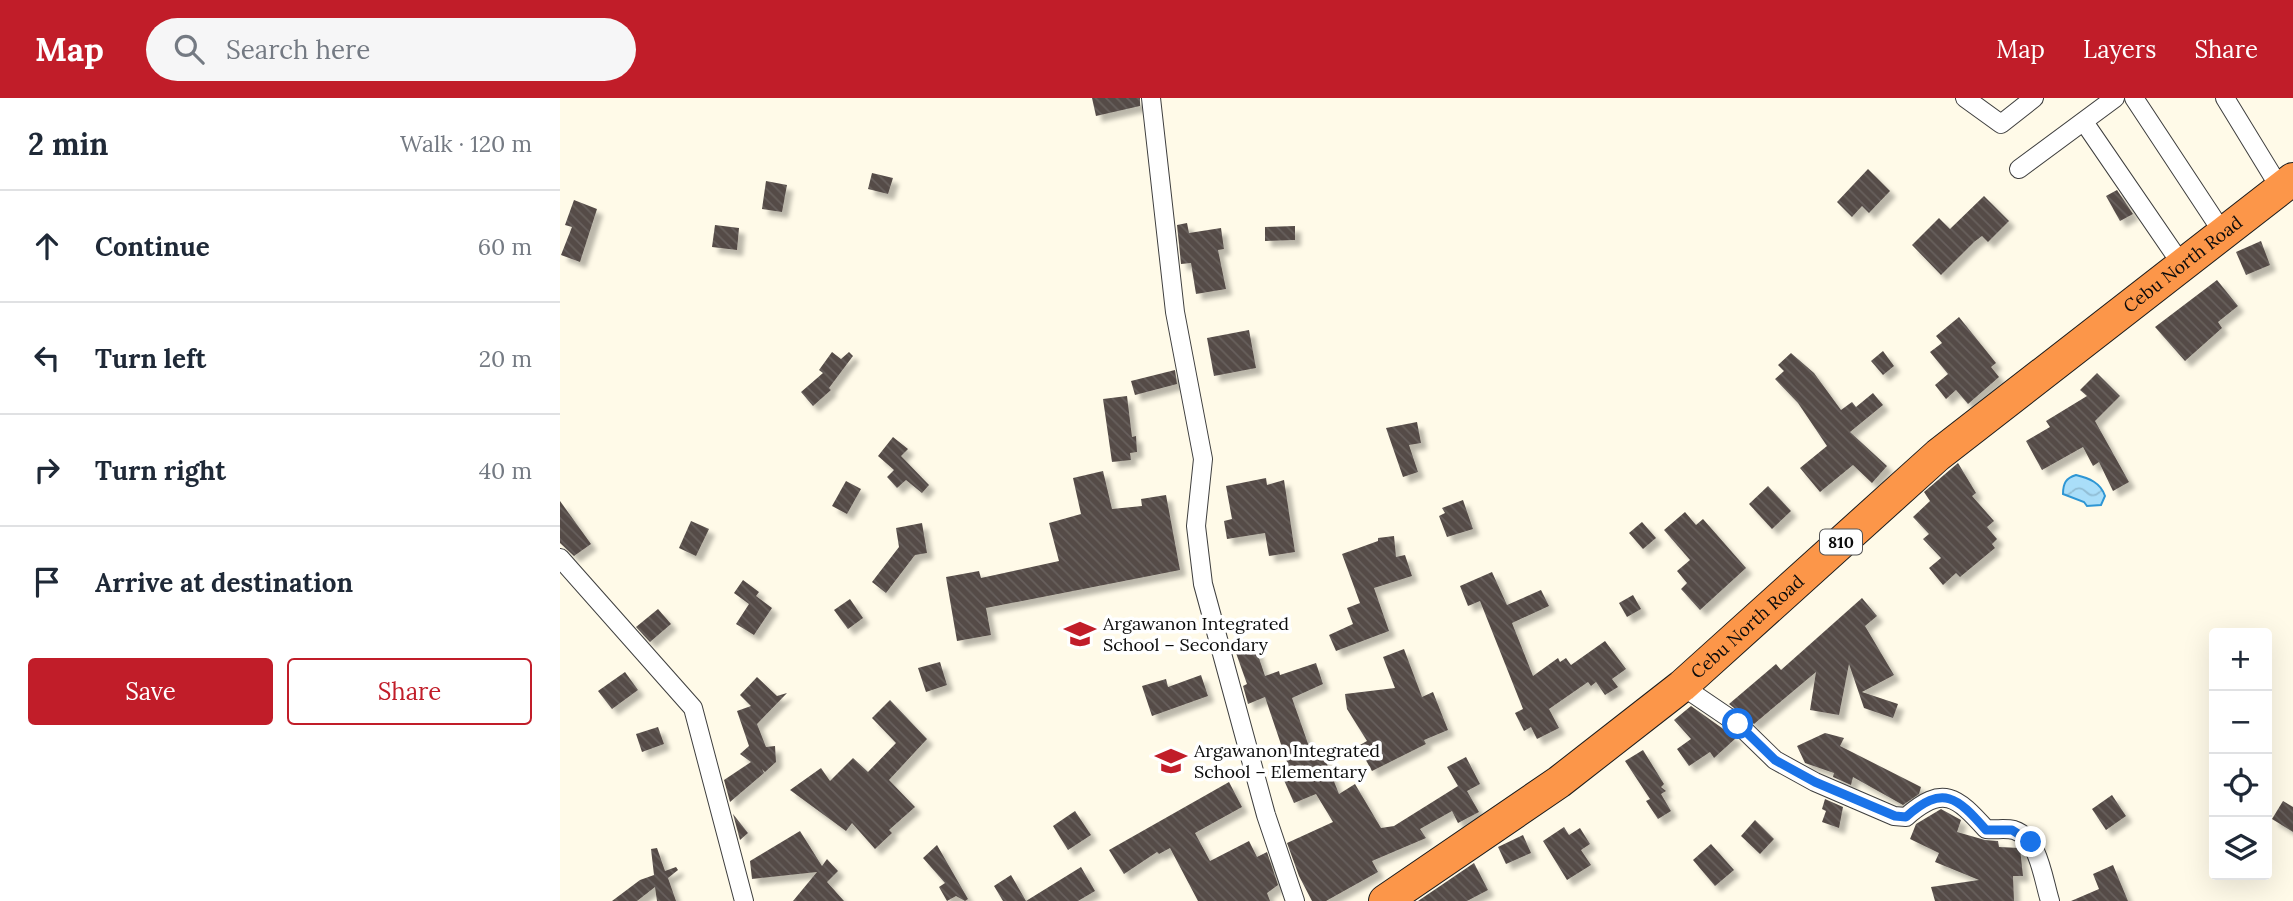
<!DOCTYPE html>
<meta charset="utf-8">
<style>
:root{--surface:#fff;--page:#f6f6f7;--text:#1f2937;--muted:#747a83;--line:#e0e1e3;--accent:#c11d29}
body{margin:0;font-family:Lora,serif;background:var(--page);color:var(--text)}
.controls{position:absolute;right:21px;bottom:21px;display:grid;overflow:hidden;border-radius:7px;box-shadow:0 7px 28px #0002}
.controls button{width:63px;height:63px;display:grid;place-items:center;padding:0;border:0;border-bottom:2px solid var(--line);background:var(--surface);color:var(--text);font:35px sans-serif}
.stop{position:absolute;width:21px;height:21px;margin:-16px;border:5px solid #1a73e8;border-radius:50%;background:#fff}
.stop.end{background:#1a73e8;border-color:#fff;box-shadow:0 2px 7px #0008}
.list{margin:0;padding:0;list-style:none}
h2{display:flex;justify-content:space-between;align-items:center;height:91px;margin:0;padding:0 28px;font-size:30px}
h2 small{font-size:23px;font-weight:400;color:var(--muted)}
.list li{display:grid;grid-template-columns:46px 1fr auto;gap:21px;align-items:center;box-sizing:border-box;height:112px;padding:0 28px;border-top:2px solid var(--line)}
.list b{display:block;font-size:26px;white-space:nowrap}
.list em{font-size:23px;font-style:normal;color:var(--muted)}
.actions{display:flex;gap:14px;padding:21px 28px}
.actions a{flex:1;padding:16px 0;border:2px solid var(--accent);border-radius:7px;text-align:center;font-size:24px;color:var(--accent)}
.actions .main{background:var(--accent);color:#fff}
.icon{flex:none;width:38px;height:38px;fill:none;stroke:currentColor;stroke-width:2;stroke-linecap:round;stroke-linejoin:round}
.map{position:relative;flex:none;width:1733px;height:803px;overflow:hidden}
header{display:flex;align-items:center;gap:42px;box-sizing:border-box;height:98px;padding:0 35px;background:var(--accent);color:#fff}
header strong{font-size:33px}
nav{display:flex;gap:38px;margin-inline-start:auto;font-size:24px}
.search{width:490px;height:63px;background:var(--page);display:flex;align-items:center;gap:18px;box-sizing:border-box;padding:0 24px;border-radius:38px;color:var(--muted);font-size:26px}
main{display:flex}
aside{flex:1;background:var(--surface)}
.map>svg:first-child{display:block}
.water{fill:url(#water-waves);stroke:#2e96d4;stroke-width:2}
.building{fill:url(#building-back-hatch);filter:url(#shadow)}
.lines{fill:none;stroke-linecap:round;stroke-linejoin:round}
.street-casing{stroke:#3e3e3e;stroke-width:20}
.highway-casing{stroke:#1c1c1c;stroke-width:34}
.street{stroke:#fff;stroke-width:18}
.highway{stroke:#fc9649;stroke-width:32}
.route{stroke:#1a73e8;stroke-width:9}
.labels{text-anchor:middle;stroke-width:7;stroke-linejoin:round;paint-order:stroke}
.shield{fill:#fff;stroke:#545454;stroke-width:2}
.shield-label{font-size:16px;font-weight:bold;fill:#0b0b0b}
.street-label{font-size:18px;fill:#0b0b0b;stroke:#fff}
.poi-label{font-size:18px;fill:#0b0b0b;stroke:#fff;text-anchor:start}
</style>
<header>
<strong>Map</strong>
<div class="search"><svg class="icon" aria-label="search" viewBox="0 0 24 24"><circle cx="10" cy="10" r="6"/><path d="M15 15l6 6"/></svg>Search here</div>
<nav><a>Map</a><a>Layers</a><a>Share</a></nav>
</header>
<main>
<aside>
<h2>2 min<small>Walk · 120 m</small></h2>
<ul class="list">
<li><svg class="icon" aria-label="ahead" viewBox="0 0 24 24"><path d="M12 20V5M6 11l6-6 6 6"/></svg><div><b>Continue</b></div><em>60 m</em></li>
<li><svg class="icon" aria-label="left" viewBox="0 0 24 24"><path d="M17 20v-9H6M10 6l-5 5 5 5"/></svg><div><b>Turn left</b></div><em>20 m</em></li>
<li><svg class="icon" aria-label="right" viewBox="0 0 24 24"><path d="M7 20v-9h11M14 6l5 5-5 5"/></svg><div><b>Turn right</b></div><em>40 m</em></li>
<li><svg class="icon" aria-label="arrive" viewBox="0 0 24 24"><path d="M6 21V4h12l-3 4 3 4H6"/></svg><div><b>Arrive at destination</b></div></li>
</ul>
<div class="actions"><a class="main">Save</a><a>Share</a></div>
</aside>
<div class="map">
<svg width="1733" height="803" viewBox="0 0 1733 803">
<defs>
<pattern id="water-waves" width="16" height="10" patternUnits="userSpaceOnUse" patternTransform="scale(1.75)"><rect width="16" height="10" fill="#aadef9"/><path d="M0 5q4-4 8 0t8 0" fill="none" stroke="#91bdd4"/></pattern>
<pattern id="building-back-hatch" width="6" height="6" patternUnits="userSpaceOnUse" patternTransform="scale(1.75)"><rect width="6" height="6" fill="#544b47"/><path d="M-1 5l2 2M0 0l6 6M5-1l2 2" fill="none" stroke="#68605d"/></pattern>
<filter id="shadow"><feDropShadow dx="6" dy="6" stdDeviation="2" flood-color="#0004"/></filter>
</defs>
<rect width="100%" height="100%" fill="#fffae8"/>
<path class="water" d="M1516 377C1529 380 1541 385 1545 398L1541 407 1527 408 1524 404 1503 396C1503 385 1506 380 1516 377Z"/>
<g class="building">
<polygon points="532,0 580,0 580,8 536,18"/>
<polygon points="1308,71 1330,93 1309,115 1302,108 1292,119 1277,104"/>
<polygon points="312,75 333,80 328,96 308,91"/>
<polygon points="206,83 227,87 222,114 202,111"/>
<polygon points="1557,92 1573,116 1560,123 1546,98"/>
<polygon points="1424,98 1449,123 1428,144 1422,138 1414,144 1381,177 1352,147 1379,120 1390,131"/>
<polygon points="14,102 37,111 20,164 1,157 12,129 5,127"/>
<polygon points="627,125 629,135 661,130 664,151 658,152 666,191 636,196 631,165 621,166 617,127"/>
<polygon points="155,127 179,130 177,152 152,149"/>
<polygon points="735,128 735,142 705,143 705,129"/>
<polygon points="1701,143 1710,167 1686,177 1676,154"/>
<polygon points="1657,182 1678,208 1658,224 1662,230 1625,263 1595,229"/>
<polygon points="1399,219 1436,265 1431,269 1439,279 1408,306 1396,292 1386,301 1375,287 1388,276 1370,254 1382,245 1376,238"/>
<polygon points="689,232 696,270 654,278 647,240"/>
<polygon points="1323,253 1334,268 1323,277 1311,263"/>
<polygon points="272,254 281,261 289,254 293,258 269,290 271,292 253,308 241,294 263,275 259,272"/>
<polygon points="1231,255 1254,275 1281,312 1292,304 1296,309 1313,295 1323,307 1290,334 1327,368 1312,385 1293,367 1260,394 1240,370 1267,348 1238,305 1215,281 1224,273 1218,267"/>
<polygon points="615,272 617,286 575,297 571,283"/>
<polygon points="1537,275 1560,298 1535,323 1569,384 1553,393 1539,364 1533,368 1523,349 1482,372 1466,343 1490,329 1486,323 1527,298 1520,292"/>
<polygon points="567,298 572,339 576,338 577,354 570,355 571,362 552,364 543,301"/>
<polygon points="857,324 861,345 849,347 858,374 843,379 826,330"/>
<polygon points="333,339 348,351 341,358 369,387 362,395 346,382 337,390 327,379 334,372 318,358"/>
<polygon points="1398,365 1416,395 1412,398 1434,423 1427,429 1437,441 1432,446 1435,450 1400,479 1396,475 1383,487 1369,470 1381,460 1363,441 1369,436 1353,419 1370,403 1364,394"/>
<polygon points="543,373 552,411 582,408 581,401 606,397 620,472 426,510 431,537 397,543 386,479 419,473 421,480 499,463 489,425 521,416 513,380"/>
<polygon points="706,380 707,387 724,382 735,454 709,458 705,435 667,441 664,423 672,421 666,388"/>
<polygon points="286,383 301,391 287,416 272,408"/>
<polygon points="1208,388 1231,413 1212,431 1189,406"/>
<polygon points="903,402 913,431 887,439 879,418 885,415 882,410"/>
<polygon points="0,403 31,446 14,458 0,445"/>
<polygon points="1125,414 1136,427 1143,421 1186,470 1140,512 1121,491 1127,485 1117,473 1130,462 1104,432"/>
<polygon points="131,423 149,431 136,458 119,450"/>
<polygon points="1082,424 1096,440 1083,451 1069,435"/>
<polygon points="362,425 367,455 355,457 326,495 312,484 339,449 336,430"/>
<polygon points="834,438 836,459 845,457 852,478 814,490 829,533 776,553 769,537 793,526 787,510 800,505 782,456 818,443 818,440"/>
<polygon points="932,474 947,507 981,492 989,508 952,525 973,578 998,560 1000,564 1006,560 1011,567 1045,543 1066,571 1052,581 1058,589 1045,597 1036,584 1031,588 1028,584 989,611 999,630 977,641 971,629 964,633 955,615 963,611 920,503 908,508 900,488"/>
<polygon points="183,482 199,494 196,498 212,510 194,537 176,526 189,506 174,495"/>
<polygon points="1073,497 1081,511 1067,519 1059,505"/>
<polygon points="1302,500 1317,518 1305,528 1334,577 1302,594 1338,606 1333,620 1304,610 1289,566 1279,617 1250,612 1256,574 1194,626 1169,606 1216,566 1221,572"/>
<polygon points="290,501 303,520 288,531 274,512"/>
<polygon points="98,511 111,526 90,544 76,529"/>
<polygon points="695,548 705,578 719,573 720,577 756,565 763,586 732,600 753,660 763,656 779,696 795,686 821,730 834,728 898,688 887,669 906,659 920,686 907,693 919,714 898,725 892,713 860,731 866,740 812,763 818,774 766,803 752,803 739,778 727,745 773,724 756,696 734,705 720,673 729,670 705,599 688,606 683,588 687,586 676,555"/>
<polygon points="844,551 862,599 873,594 888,632 864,642 866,646 812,673 798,648 807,643 787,611 785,596 835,590 823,559"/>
<polygon points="380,564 387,587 366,594 358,570"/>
<polygon points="65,574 78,592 52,611 38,593"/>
<polygon points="641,577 648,598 592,618 582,588 606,581 608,589"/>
<polygon points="197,579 217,598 227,595 197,626 206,649 215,648 216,664 205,674 202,671 204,675 170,704 164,682 191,664 180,656 189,648 177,613 191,608 180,597"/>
<polygon points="330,602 367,641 329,682 355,709 329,732 332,735 315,751 292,725 286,733 230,692 261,670 270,683 293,660 308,674 336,645 312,620"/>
<polygon points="1131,608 1176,640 1154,660 1150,654 1129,668 1117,651 1131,641 1114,622"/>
<polygon points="98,629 104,646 82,654 76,636"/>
<polygon points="1265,635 1284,640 1280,648 1361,689 1359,696 1343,707 1293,679 1291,687 1273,679 1274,675 1245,665 1237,648"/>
<polygon points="1083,652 1104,686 1101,689 1106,693 1101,696 1111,713 1098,721 1086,703 1090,701 1065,663"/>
<polygon points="669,684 682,709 635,735 650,763 689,743 697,759 707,754 718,787 707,795 710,803 638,803 610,750 599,756 597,754 564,776 549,752"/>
<polygon points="1552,697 1566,718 1546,732 1532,711"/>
<polygon points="1265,701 1283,709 1279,730 1262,724 1266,713 1262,711"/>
<polygon points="1723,703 1733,709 1733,734 1712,721"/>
<polygon points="1381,711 1401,722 1397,734 1425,742 1438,743 1439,749 1460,750 1463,778 1453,778 1454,803 1375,803 1371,789 1419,782 1375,764 1379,755 1350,741 1356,726"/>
<polygon points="515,713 531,737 508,752 493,728"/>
<polygon points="173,716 188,735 180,742"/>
<polygon points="1195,722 1214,741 1200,756 1181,738"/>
<polygon points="1004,729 1009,737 1020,730 1030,746 1021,752 1031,767 1007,782 983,743"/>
<polygon points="240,733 262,768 267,761 278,773 267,784 284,803 233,803 257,774 192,781 190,763"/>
<polygon points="963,737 971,755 946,766 938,749"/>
<polygon points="1151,746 1174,772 1155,788 1133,762"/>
<polygon points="377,747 408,801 405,803 396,798 387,803 379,789 385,785 363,760"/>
<polygon points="97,750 105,773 116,769 118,772 108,780 116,803 97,803 95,789 77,803 52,803 80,782 94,777 91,751"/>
<polygon points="914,765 928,792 907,803 858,803"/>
<polygon points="1553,767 1568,803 1511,803 1539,791 1533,776"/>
<polygon points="521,769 535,793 518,803 443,803 434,788 451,777 466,803"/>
</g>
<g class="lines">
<defs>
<g id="street">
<polyline points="591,0 615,214 643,361 636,428 643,486 706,717 735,803"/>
<polyline points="1405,0 1441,26 1474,0"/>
<polyline points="1574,0 1663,135"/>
<polyline points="1665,0 1720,90"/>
<polyline points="1524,24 1622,167"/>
<polyline points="1459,71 1555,0"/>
<polyline points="0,460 133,610 184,803"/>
<path d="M1122 588 1178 626 1215 662 1255 684 1334 718 1346 719C1383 686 1397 699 1426 731 1435 732 1446 730 1454 732 1479 740 1483 781 1490 803"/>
</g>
<g id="highway">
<path id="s1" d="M825 803 999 684 1122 588 1378 357 1733 81"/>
</g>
</defs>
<use href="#street" class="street-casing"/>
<use href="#highway" class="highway-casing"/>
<use href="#street" class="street"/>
<use href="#highway" class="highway"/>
</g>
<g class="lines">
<path class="route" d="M1178 626 1215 662 1255 684 1335 718 1346 719C1383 686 1397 699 1426 732H1452L1471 744"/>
</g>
<defs>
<symbol id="school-bare" viewBox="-9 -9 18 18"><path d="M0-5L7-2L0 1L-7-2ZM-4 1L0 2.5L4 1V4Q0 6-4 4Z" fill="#c11d29" stroke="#fff" stroke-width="2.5" paint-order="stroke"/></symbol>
</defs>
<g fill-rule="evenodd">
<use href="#school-bare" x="498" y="514" width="44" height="44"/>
<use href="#school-bare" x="589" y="641" width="44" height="44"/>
</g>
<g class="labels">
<rect class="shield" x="1260" y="431.5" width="42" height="25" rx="5"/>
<g class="shield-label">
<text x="1281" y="450">810</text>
</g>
<g class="street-label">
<text dy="6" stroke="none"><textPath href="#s1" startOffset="1022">Cebu North Road</textPath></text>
<text dy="6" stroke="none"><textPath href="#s1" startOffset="455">Cebu North Road</textPath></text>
</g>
<g class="poi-label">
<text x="543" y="532">Argawanon Integrated<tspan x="543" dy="21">School – Secondary</tspan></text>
<text x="634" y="659">Argawanon Integrated<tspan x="634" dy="21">School – Elementary</tspan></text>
</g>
</g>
</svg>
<div class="controls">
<button>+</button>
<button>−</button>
<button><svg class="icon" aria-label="locate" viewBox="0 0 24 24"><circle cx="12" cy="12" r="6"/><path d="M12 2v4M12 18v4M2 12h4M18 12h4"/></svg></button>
<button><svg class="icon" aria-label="layers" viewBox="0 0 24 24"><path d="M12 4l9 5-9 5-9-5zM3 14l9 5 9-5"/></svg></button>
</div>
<div class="stop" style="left:1178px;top:626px"></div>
<div class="stop end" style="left:1471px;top:744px"></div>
</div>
</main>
